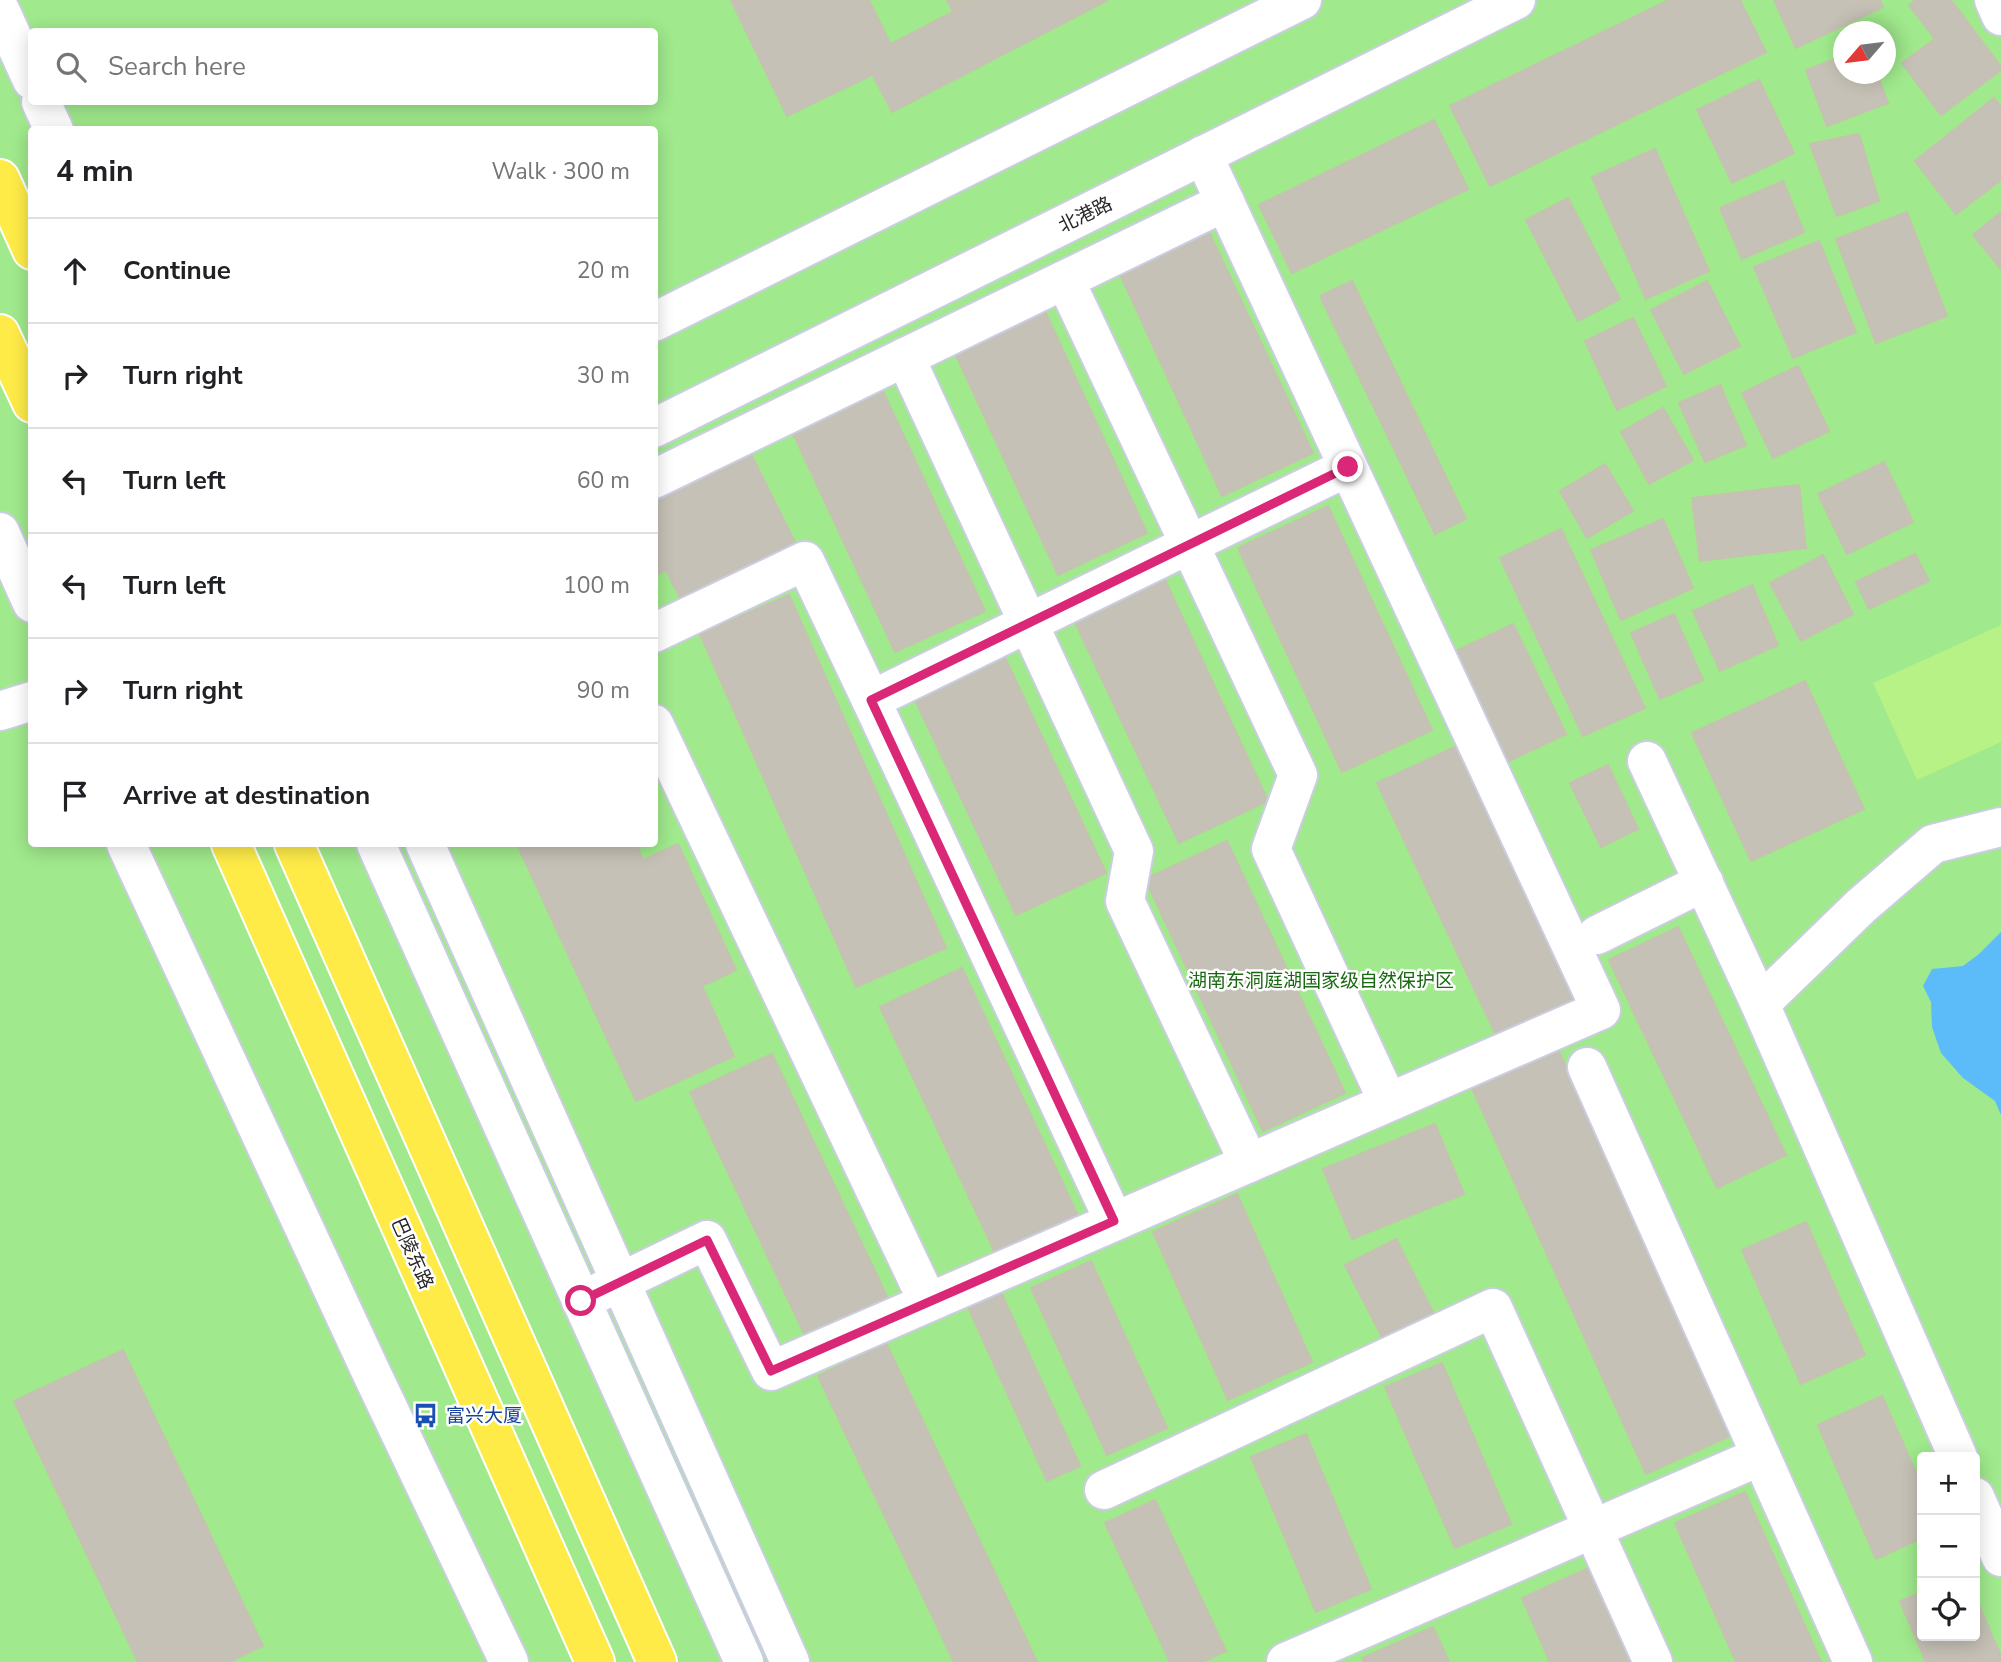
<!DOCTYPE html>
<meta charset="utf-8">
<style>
:root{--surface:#fff;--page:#f6f6f6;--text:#202124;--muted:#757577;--line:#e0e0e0}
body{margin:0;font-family:"Nunito Sans","Noto Sans SC",sans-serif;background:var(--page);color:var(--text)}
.controls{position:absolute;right:21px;bottom:21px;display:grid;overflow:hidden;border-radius:7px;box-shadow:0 4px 18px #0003}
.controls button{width:63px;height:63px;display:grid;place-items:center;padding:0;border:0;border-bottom:2px solid var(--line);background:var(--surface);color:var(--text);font:35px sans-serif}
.compass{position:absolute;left:1833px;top:21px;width:63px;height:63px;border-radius:50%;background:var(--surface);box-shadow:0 4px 18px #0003;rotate:242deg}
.stop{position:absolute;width:21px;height:21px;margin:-16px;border:5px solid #db2777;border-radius:50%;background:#fff}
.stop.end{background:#db2777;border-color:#fff;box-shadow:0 2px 7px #0008}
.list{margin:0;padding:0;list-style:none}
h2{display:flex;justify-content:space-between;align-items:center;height:91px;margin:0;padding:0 28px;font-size:30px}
h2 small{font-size:23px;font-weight:400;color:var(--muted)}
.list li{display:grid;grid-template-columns:46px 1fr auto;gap:21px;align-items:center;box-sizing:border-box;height:105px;padding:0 28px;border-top:2px solid var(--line)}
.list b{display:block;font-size:26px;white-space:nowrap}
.list em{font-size:23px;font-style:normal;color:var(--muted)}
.icon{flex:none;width:38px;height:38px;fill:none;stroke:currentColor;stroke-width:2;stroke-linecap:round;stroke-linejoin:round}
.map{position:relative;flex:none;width:2001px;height:1662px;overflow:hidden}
.search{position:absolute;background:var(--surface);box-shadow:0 4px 18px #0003;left:28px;top:28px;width:630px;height:77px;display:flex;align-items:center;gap:18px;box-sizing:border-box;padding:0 24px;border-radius:7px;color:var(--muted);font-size:26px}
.panel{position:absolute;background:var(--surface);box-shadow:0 4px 18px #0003;left:28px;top:126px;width:630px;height:721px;border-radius:7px}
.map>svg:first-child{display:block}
.green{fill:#a0e98c;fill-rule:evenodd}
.pitch{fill:#b6f286}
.water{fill:#5cbcfa}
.building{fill:#c6c1b6;stroke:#c6c1b0;stroke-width:2}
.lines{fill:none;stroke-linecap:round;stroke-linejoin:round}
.street-casing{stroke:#cbcde2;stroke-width:42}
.secondary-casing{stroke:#cbcde2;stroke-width:42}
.primary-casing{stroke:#fff;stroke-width:42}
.street{stroke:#fff;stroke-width:38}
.secondary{stroke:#fff;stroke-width:38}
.primary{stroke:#feeb48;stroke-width:38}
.route{stroke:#db2777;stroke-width:9}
.labels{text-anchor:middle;stroke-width:5;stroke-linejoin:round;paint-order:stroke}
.street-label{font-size:19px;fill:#272727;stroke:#fff}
.park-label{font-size:19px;fill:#196912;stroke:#fff}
.transit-label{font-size:19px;fill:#164399;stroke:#fff;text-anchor:start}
</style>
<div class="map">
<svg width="2001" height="1662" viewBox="0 0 2001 1662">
<rect width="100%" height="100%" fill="#ece5d6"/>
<path class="green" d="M0 0H2001V1662H0ZM32 32H654V102H32ZM1843 32H1885V74H1843ZM32 130H654V844H32ZM1922 1457H1975V1636H1922Z"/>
<polygon class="pitch" points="2001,625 2001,742 1917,780 1873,683"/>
<polygon class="water" points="2001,932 2001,1115 1995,1101 1963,1078 1941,1053 1932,1027 1931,1002 1923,986 1932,969 1963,966 1979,954"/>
<g class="building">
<polygon points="731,0 869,0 899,62 787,116"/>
<polygon points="947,0 1042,0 966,38"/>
<polygon points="976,0 1108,0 892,112 864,58"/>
<polygon points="1669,0 1740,0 1766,52 1490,186 1450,106"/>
<polygon points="1774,0 1880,0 1883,7 1796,48"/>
<polygon points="1916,0 1951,0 2001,67 2001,70 1941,115 1902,63 1935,39 1909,5"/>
<polygon points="1843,56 1843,74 1877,74 1888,103 1827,126 1806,70"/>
<polygon points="1759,80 1794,153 1732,183 1697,110"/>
<polygon points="1994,98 2001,107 2001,180 1956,214 1915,161"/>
<polygon points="1434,120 1468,189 1292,273 1259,205"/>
<polygon points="1859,134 1879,201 1837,216 1810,144"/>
<polygon points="1655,149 1709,271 1646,299 1592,177"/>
<polygon points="1783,181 1804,232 1742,259 1720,208"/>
<polygon points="1568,198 1620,299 1578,321 1526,220"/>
<polygon points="1907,212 1947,316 1876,343 1836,239"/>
<polygon points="2001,212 2001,269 1973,235"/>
<polygon points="1208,230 1313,453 1222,496 1119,272"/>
<polygon points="1819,241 1856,332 1793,358 1754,267"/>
<polygon points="1352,281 1466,519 1435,534 1320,296"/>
<polygon points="1707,281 1740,346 1684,374 1651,310"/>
<polygon points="1044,309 1147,533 1058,575 954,351"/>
<polygon points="1633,318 1666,386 1617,410 1585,341"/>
<polygon points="1798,366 1829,431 1773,458 1742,393"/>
<polygon points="1720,385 1746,445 1705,462 1679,403"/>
<polygon points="881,387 985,611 895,652 791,429"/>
<polygon points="1663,408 1693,460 1649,484 1621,432"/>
<polygon points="745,442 796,544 682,602 666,570 654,576 654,487"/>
<polygon points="1884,462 1913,522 1847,554 1818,494"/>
<polygon points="1605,464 1633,511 1587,538 1560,491"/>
<polygon points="1799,485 1806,548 1700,561 1692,498"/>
<polygon points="1328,506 1432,730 1342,772 1238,548"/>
<polygon points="1663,519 1693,588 1621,620 1591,550"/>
<polygon points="1561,529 1645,708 1583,736 1500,558"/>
<polygon points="1915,554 1929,581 1869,609 1856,582"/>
<polygon points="1823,555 1853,614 1801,641 1770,583"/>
<polygon points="1164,578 1268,801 1179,843 1074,620"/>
<polygon points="1752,585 1778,645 1720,671 1693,611"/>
<polygon points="789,595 946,948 856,987 700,634"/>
<polygon points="1674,614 1703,680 1660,699 1631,633"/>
<polygon points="1513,624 1566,734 1507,762 1454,652"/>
<polygon points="1001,649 1106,873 1016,915 911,691"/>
<polygon points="1805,681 1864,809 1751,861 1692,733"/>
<polygon points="1459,745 1578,997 1496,1035 1377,783"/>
<polygon points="1608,765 1638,829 1601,847 1570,783"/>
<polygon points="1227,841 1345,1093 1263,1131 1145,879"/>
<polygon points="517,844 636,844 643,860 678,844 736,970 702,986 734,1056 636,1101"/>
<polygon points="1678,927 1786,1155 1717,1188 1609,960"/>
<polygon points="962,968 1080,1220 998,1259 880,1007"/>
<polygon points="1557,1047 1732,1435 1646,1474 1471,1086"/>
<polygon points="772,1054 891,1305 809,1344 690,1092"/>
<polygon points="1435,1124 1464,1194 1352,1239 1323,1169"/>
<polygon points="1237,1194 1312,1362 1228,1400 1153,1232"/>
<polygon points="1806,1222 1865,1355 1801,1384 1742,1250"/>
<polygon points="1396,1239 1436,1318 1385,1343 1345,1265"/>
<polygon points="1091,1261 1167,1428 1107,1455 1031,1288"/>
<polygon points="1000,1290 1080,1466 1047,1481 967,1305"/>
<polygon points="886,1343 1037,1662 954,1662 818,1376"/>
<polygon points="123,1350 263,1646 229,1662 138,1662 14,1401"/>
<polygon points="1442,1363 1511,1524 1455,1548 1385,1387"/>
<polygon points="1882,1396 1922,1486 1922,1538 1876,1559 1818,1425"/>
<polygon points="1306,1434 1371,1589 1316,1612 1251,1457"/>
<polygon points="1745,1492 1821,1662 1736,1662 1675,1523"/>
<polygon points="1155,1500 1226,1651 1202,1662 1170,1662 1105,1523"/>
<polygon points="1593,1566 1635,1662 1550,1662 1522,1598"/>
<polygon points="1922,1592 1922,1636 1975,1636 1975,1596 2001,1656 2001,1662 1926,1662 1900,1601"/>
<polygon points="1433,1627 1449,1662 1364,1662 1362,1658"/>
</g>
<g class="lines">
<defs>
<g id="street">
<polyline points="1065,280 1298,775 1271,849 1388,1102"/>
<polyline points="905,357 1134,851 1125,901 1249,1163"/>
<polyline points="654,479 1225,202"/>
<polyline points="654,633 805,561 871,700"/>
<polyline points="654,724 928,1302"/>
<polyline points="1647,761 1760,1004"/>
<polyline points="425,844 790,1662"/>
<polyline points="1597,935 1704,882"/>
<polyline points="1114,1221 871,700 1348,467"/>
<polyline points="581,1301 707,1240 771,1371 1601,1010 1203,155"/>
<polyline points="1761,1456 1853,1662"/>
<polyline points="1958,1457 1760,1004 1861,906 1933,844 2001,827"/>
<polyline points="1104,1490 1493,1308 1653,1662"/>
<polyline points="1975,1497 2001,1557"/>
<polyline points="1286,1662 1761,1456 1587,1067"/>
</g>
<g id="secondary">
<polyline points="1994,0 2001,16"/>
<polyline points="0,10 32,80"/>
<polyline points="41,102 54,130"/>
<polyline points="654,322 1302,0"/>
<polyline points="654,428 1516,0"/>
<polyline points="0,532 32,603"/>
<polyline points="0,711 32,701"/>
<polyline points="126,844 371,1372 509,1662"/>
<polyline points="376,844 744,1662"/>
</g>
<g id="primary">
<polyline points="0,179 32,250"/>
<polyline points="0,334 32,403"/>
<polyline points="231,844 595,1662"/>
<polyline points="294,844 657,1662"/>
</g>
</defs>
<use href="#street" class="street-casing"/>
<use href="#secondary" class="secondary-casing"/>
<use href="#primary" class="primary-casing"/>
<use href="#street" class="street"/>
<use href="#secondary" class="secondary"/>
<use href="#primary" class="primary"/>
</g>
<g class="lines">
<polyline class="route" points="581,1301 707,1240 771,1371 1114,1221 871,700 1348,467"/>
</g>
<defs>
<symbol id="bus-bare" viewBox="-9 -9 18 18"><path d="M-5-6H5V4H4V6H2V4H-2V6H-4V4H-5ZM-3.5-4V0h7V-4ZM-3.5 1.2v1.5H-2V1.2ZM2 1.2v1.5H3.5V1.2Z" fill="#1a4fb4" stroke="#fff" stroke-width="2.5" paint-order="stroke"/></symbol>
</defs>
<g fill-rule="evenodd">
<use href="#bus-bare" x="408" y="1398" width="35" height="35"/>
</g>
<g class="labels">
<g class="street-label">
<text transform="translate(1085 214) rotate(-26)" y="7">北港路</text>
<text transform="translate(413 1253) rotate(66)" y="7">巴陵东路</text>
</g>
<g class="park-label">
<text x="1321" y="987">湖南东洞庭湖国家级自然保护区</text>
</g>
<g class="transit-label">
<text x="446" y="1422">富兴大厦</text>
</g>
</g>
</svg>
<div class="controls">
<button>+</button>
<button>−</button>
<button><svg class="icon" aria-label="locate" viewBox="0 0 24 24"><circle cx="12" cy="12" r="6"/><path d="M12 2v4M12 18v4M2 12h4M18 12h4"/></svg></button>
</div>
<svg class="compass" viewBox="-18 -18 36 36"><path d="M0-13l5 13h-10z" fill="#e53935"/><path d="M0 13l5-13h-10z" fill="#757577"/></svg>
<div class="stop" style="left:581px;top:1301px"></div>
<div class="stop end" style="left:1348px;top:467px"></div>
<div class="search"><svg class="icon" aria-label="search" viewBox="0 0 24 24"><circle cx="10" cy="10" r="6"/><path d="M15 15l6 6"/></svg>Search here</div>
<section class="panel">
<h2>4 min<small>Walk · 300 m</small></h2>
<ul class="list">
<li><svg class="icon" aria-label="ahead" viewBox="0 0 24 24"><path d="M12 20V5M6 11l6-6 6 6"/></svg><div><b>Continue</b></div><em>20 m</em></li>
<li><svg class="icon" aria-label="right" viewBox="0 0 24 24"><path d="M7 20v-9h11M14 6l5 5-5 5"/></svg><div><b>Turn right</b></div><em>30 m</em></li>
<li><svg class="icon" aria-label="left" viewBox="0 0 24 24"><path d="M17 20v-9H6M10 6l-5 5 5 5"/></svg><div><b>Turn left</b></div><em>60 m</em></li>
<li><svg class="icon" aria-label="left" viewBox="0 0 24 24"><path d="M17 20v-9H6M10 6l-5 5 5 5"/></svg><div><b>Turn left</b></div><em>100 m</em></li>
<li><svg class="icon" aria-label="right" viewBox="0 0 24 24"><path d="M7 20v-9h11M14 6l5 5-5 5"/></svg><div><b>Turn right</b></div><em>90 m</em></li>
<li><svg class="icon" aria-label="arrive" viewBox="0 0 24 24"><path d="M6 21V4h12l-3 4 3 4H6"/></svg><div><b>Arrive at destination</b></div></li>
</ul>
</section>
</div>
